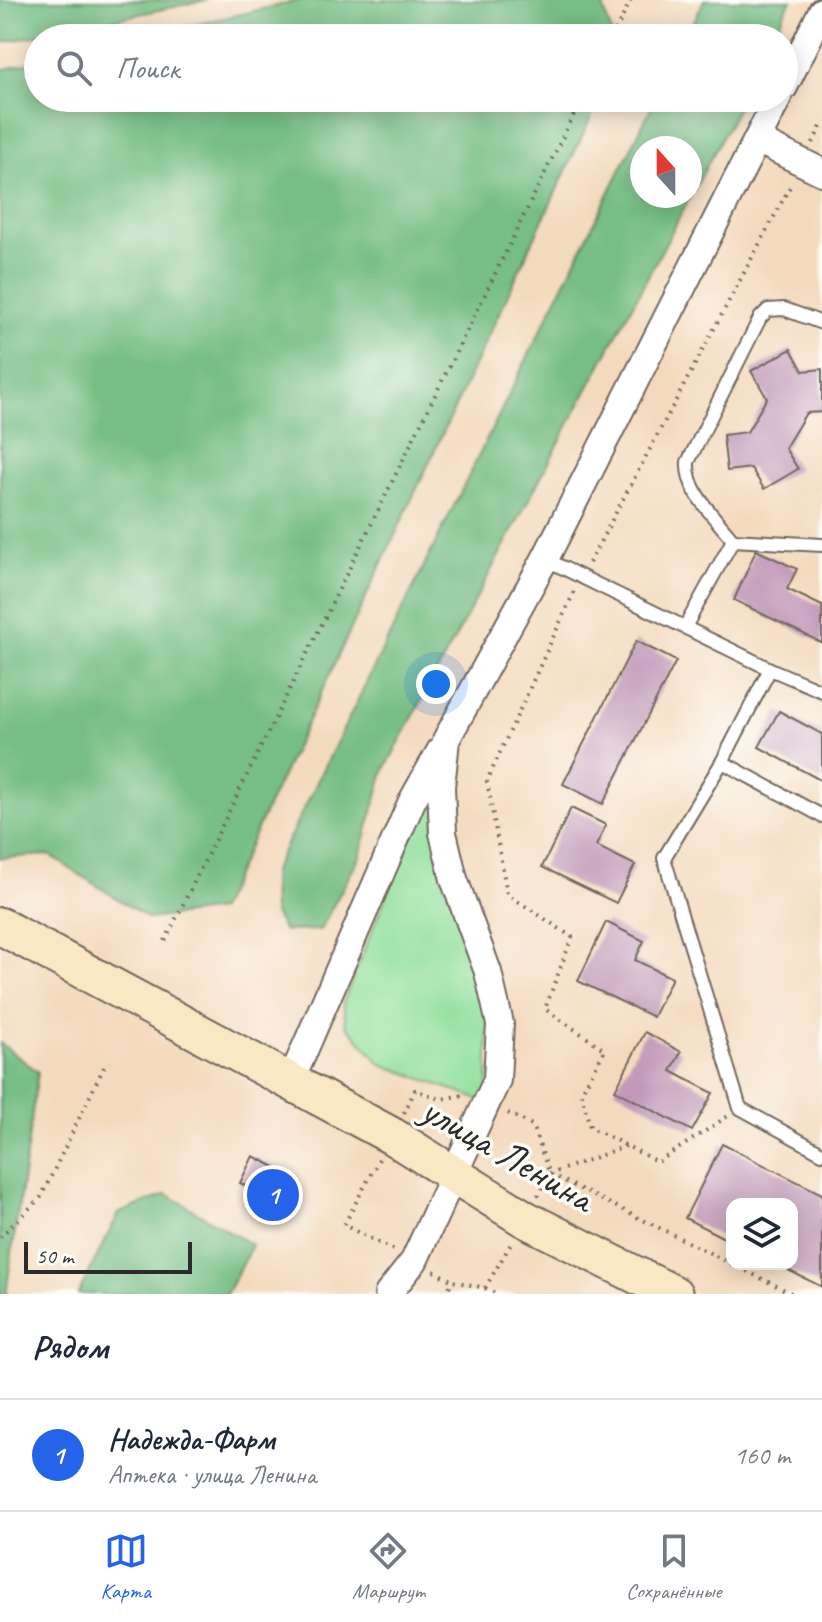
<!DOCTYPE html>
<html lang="ru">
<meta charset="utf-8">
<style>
:root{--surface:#fff;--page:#f6f6f7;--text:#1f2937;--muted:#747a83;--line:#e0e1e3;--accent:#2563eb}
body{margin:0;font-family:Caveat,sans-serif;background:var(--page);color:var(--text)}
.controls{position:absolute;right:24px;bottom:24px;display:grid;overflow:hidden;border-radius:16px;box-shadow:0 4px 20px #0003}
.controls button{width:72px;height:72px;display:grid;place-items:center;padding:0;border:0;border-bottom:2px solid var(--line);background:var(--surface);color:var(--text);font:40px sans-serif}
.compass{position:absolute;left:630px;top:136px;width:72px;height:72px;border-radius:50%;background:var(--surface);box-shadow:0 4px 20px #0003;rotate:339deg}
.scale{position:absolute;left:24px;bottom:20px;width:168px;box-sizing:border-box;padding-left:8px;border:4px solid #2b2b2b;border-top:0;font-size:22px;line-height:28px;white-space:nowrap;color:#2b2b2b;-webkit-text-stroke:6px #fdfcf7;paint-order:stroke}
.you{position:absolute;left:436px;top:684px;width:28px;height:28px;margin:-20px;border:6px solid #fff;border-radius:50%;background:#1a73e8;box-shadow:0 0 0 12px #1a73e833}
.badge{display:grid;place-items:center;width:52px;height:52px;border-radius:50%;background:var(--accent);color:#fff;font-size:26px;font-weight:700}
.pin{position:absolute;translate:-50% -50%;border:4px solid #fff;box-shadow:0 2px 8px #0006}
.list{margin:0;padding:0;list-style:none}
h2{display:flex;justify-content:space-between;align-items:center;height:104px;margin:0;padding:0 32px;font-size:34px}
h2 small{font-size:26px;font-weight:400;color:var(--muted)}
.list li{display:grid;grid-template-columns:52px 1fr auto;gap:24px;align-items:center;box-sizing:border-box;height:112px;padding:0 32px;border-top:2px solid var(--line)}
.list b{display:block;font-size:30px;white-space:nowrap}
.list p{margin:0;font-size:26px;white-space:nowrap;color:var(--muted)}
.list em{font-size:26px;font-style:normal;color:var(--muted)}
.icon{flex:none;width:44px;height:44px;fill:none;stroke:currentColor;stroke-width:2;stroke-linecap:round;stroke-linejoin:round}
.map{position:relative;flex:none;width:822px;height:1294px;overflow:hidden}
.search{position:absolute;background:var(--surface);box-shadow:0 4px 20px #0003;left:24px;right:24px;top:24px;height:88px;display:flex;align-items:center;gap:20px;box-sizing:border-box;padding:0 28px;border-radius:44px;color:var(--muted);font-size:30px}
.sheet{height:216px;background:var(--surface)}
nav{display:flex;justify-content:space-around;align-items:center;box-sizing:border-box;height:112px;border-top:2px solid var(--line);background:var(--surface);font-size:22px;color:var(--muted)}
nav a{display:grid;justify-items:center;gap:4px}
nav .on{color:var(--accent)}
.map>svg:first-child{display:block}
.green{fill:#93e09d;stroke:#5f8664;stroke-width:2}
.forest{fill:#76be84;stroke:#507458;stroke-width:2;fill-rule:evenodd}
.building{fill:#c299ba}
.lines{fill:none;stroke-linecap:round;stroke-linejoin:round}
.service-casing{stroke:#71685e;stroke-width:16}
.minor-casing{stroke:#71685e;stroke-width:30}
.secondary-casing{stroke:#71685e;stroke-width:40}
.path{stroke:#71685e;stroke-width:4;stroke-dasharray:2 6;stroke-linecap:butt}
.service{stroke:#fff;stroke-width:12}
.minor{stroke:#fff;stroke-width:26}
.secondary{stroke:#fae7c3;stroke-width:36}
.labels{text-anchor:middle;stroke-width:7;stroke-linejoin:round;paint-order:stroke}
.street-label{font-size:40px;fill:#2b2b2b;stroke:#fdfcf7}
</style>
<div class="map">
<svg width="822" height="1294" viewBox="0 0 822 1294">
<rect width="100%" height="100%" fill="#fdfcf7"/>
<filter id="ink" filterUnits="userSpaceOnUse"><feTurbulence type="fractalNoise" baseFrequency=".0125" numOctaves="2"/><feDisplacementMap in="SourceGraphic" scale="16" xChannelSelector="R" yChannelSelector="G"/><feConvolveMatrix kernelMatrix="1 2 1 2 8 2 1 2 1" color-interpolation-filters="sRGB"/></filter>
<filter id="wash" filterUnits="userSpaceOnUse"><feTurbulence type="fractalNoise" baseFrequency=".006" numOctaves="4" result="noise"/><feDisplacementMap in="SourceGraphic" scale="32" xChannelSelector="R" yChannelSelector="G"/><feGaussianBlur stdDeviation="1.8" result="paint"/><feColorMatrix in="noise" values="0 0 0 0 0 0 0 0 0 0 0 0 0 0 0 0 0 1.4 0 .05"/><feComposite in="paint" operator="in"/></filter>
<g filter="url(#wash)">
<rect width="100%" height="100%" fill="#f4dabd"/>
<polygon class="green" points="430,786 488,972 488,1103 381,1064 346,1025 343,1003"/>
<g class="forest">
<polygon points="0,0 207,0 0,43"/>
<polygon points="302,0 601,0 613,38 137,38"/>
<polygon points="704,0 791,0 772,38 686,38"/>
<polygon points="38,61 38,98 600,98 219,910 149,919 49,855 0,858 0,70"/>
<path d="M656 98H743L384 771 360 856 320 930 284 931 273 912 272 873ZM642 148H690V196H642Z"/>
<polygon points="0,1043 38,1072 6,1294 0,1294"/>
<polygon points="167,1194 252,1245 226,1294 78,1294 119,1213"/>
</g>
<g id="blocks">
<g class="building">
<polygon points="791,349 803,371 822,369 822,412 806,413 785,448 798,469 764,489 751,468 727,471 723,435 747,432 767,398 751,371"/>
<polygon points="756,550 797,569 787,589 822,606 822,643 734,600"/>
<polygon points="636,641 676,661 603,804 563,784"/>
<polygon points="779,711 822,734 822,781 759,747"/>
<polygon points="571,808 606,825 596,846 635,865 616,903 542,867"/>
<polygon points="606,922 644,941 635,960 672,978 653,1017 578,981"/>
<polygon points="645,1032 681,1052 671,1071 713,1093 692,1131 615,1090"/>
<polygon points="722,1144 822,1194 822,1287 776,1264 792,1264 792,1204 732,1204 732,1242 685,1218"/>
<polygon points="253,1156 288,1173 276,1200 240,1183"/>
</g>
</g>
</g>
<g filter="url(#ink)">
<use href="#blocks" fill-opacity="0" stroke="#71685e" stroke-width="2"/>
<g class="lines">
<defs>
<g id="service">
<path d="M733 540C715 517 686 492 688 462L760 318 768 310 784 309 822 323"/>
<polyline points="545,559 770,669 822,691"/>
<polyline points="685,627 733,540 822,545"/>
<polyline points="770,669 722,762 664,858 740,1108 822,1153"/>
<polyline points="722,762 822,816"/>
</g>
<g id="minor">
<polyline points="784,87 822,11"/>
<polyline points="757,140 822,172"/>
<polyline points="290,1083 412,801 440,751"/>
<polyline points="388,1294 414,1261 497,1080 500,1024 488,972 454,879 443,833 441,787 446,740 545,559 778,98"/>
</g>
<polyline id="secondary" points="0,926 392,1136 525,1219 674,1294"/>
</defs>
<use href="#service" class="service-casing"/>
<use href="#minor" class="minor-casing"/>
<use href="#secondary" class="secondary-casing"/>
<g class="path">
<polyline points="612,38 631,0"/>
<polyline points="813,143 822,124"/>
<polyline points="589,563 792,183"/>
<polyline points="574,592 487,781 507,894 572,937 545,1009 605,1050 581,1093 590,1127 658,1162 728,1116"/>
<polyline points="165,941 582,98"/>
<polyline points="404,1113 415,1090 441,1099 463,1095"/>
<polyline points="508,1113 532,1125 550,1174 732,1264"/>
<polyline points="379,1159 344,1225 395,1251"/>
<polyline points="538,1196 550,1174 626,1146"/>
<polyline points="0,1237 41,1197 104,1067"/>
<polyline points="732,1264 793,1294"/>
<polyline points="434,1271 453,1281"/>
<polyline points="485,1288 497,1294"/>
<polyline points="445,1294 453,1281 485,1288 512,1242"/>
</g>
<use href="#service" class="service"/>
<use href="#minor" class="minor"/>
<use href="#secondary" class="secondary"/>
</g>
</g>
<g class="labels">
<g class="street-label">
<text transform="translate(508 1153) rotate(30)" y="14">улица Ленина</text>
</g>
</g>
</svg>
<div class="controls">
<button><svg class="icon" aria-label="layers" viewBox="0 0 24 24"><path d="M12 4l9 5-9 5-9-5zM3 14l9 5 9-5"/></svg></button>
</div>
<svg class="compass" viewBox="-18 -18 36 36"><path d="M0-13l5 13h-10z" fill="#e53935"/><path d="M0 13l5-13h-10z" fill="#747a83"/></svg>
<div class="scale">50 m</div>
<div class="you"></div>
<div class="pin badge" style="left:273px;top:1195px">1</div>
<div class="search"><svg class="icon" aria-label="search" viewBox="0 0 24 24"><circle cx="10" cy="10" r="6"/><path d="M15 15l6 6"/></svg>Поиск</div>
</div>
<section class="sheet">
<h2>Рядом<small></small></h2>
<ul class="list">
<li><span class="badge">1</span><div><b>Надежда-Фарм</b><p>Аптека · улица Ленина</p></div><em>160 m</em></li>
</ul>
</section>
<nav>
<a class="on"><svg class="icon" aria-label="map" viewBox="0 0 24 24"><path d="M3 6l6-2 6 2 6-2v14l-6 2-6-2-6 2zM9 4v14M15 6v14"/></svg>Карта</a>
<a><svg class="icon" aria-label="directions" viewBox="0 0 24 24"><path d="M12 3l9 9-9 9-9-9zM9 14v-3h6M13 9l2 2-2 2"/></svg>Маршрут</a>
<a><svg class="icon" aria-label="saved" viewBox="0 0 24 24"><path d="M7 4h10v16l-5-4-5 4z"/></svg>Сохранённые</a>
</nav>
